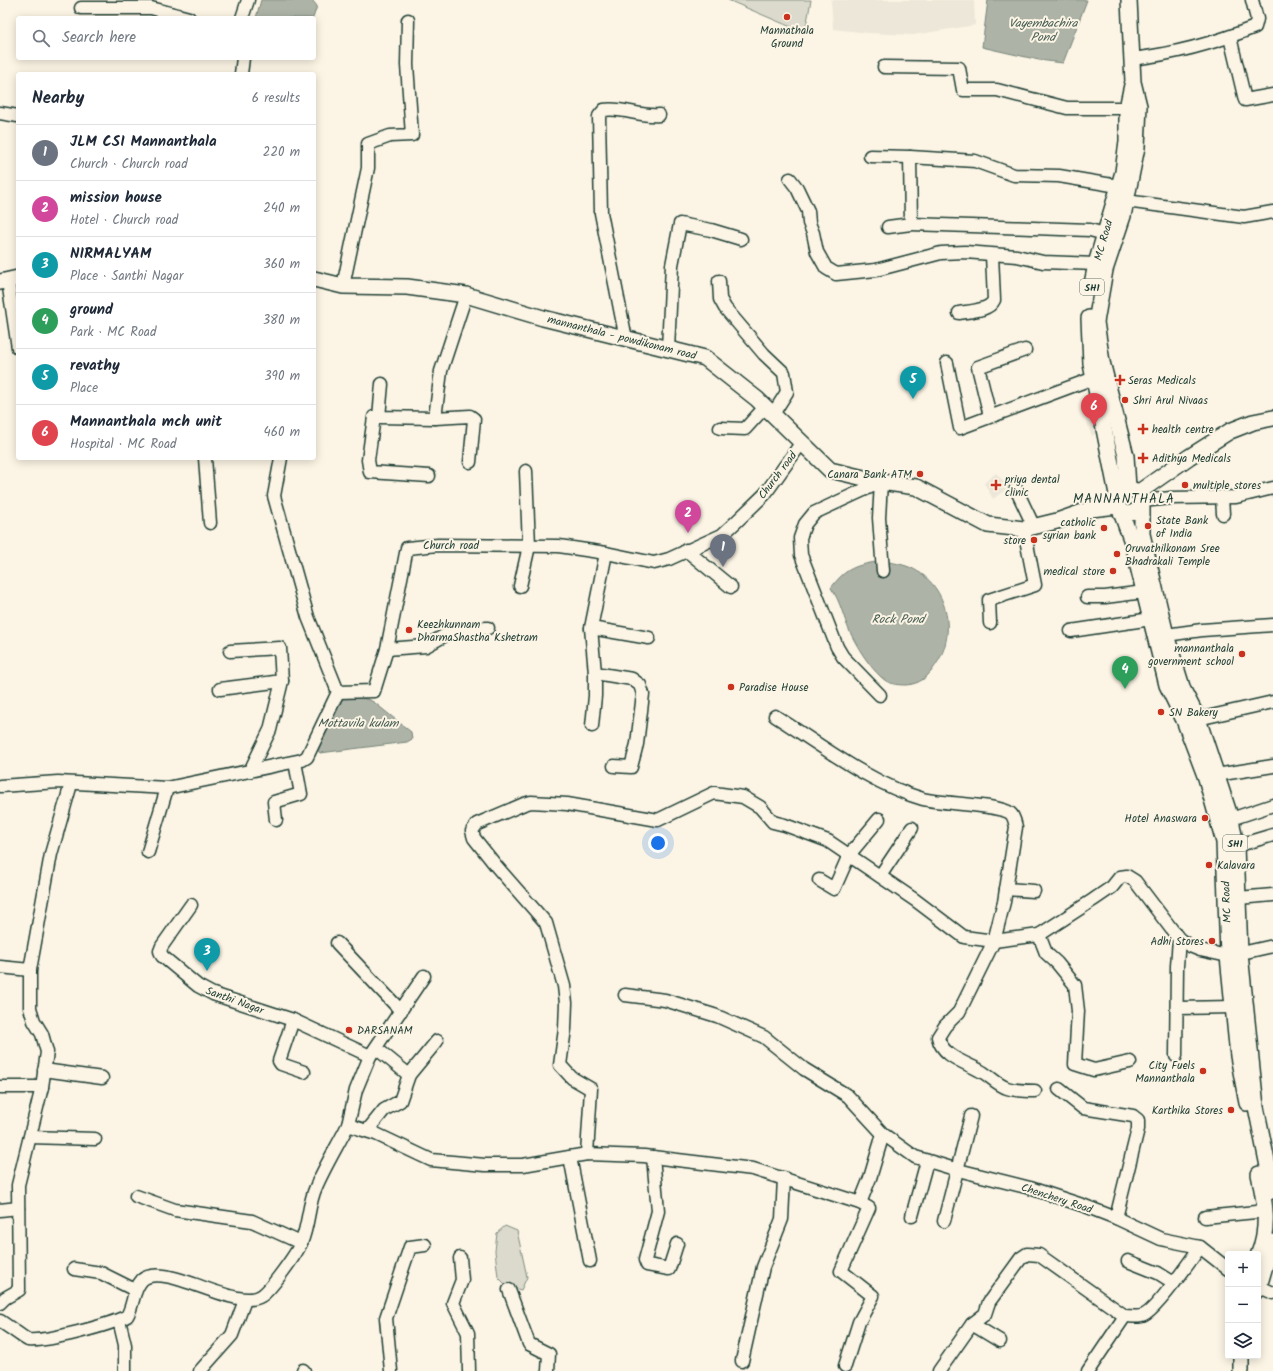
<!DOCTYPE html>
<meta charset="utf-8">
<style>
:root{--surface:#fff;--page:#f6f6f7;--text:#1f2937;--muted:#747a83;--line:#e0e1e3;--accent:#db2777}
body{margin:0;font-family:Kalam,sans-serif;background:var(--page);color:var(--text)}
.controls{position:absolute;right:12px;bottom:12px;display:grid;overflow:hidden;border-radius:4px;box-shadow:0 2px 10px #0003}
.controls button{width:36px;height:36px;display:grid;place-items:center;padding:0;border:0;border-bottom:1px solid var(--line);background:var(--surface);color:var(--text);font:20px sans-serif}
.you{position:absolute;left:658px;top:843px;width:14px;height:14px;margin:-10px;border:3px solid #fff;border-radius:50%;background:#1a73e8;box-shadow:0 0 0 6px #1a73e833}
.badge{display:grid;place-items:center;width:26px;height:26px;border-radius:50%;background:var(--accent);color:#fff;font-size:13px;font-weight:700}
.pin{position:absolute;translate:-50% -33px;filter:drop-shadow(0 1px 2px #0008)}
.pin::after{content:'';position:absolute;top:21px;width:14px;height:12px;background:inherit;clip-path:polygon(0 0,100% 0,50% 100%)}
.list{margin:0;padding:0;list-style:none}
h2{display:flex;justify-content:space-between;align-items:center;height:52px;margin:0;padding:0 16px;font-size:17px}
h2 small{font-size:13px;font-weight:400;color:var(--muted)}
.list li{display:grid;grid-template-columns:26px 1fr auto;gap:12px;align-items:center;box-sizing:border-box;height:56px;padding:0 16px;border-top:1px solid var(--line)}
.list b{display:block;font-size:15px;white-space:nowrap}
.list p{margin:0;font-size:13px;white-space:nowrap;color:var(--muted)}
.list em{font-size:13px;font-style:normal;color:var(--muted)}
.icon{flex:none;width:22px;height:22px;fill:none;stroke:currentColor;stroke-width:2;stroke-linecap:round;stroke-linejoin:round}
.map{position:relative;flex:none;width:1273px;height:1371px;overflow:hidden}
.search{position:absolute;background:var(--surface);box-shadow:0 2px 10px #0003;left:16px;top:16px;width:300px;height:44px;display:flex;align-items:center;gap:10px;box-sizing:border-box;padding:0 14px;border-radius:4px;color:var(--muted);font-size:15px}
.panel{position:absolute;background:var(--surface);box-shadow:0 2px 10px #0003;left:16px;top:72px;width:300px;height:388px;border-radius:4px}
.map>svg:first-child{display:block}
.built{fill:#ece7d8}
.green{fill:#dcdacc;stroke:#7e8c80}
.water{fill:#aeb3a7;stroke:#758479}
.lines{fill:none;stroke-linecap:round;stroke-linejoin:round}
.minor-casing{stroke:#1f3d34;stroke-width:15}
.major-casing{stroke:#1f3d34;stroke-width:18}
.minor{stroke:#fcf5e5;stroke-width:12}
.major{stroke:#fcf5e5;stroke-width:15}
.poi-dot{fill:#c8321e;stroke:#fcf5e5;stroke-width:1.5}
.labels{text-anchor:middle;stroke-width:4;stroke-linejoin:round;paint-order:stroke}
.shield{fill:#fcf5e5;stroke:#617469;stroke-width:1}
.shield-label{font-size:10px;font-weight:bold;fill:#1f3d34}
.poi-label{font-size:11px;fill:#1f3d34;stroke:#fcf5e5;text-anchor:start}
.street-label{font-size:11px;fill:#1f3d34;stroke:#fcf5e5}
.water-label{font-size:12px;font-style:italic;fill:#435a51;stroke:#fcf5e5}
.quarter-label{font-size:13px;letter-spacing:1px;fill:#1f3d34;stroke:#fcf5e5}
</style>
<div class="map">
<svg width="1273" height="1371" viewBox="0 0 1273 1371">
<rect width="100%" height="100%" fill="#fcf5e5"/>
<filter id="ink" filterUnits="userSpaceOnUse"><feTurbulence type="fractalNoise" baseFrequency=".025" numOctaves="2"/><feDisplacementMap in="SourceGraphic" scale="8" xChannelSelector="R" yChannelSelector="G"/><feConvolveMatrix kernelMatrix="1 2 1 2 8 2 1 2 1" color-interpolation-filters="sRGB"/></filter>
<g filter="url(#ink)">
<g class="built">
<polygon points="831,0 974,0 975,25 913,35 869,33 833,29"/>
<polygon points="1097,418 1101,431 1092,436 1086,421"/>
<polygon points="996,473 1009,487 993,499 984,483"/>
</g>
<g class="green">
<polygon points="728,0 811,0 805,33"/>
<polygon points="505,1226 517,1231 527,1277 521,1290 507,1286 498,1277 495,1251 497,1233"/>
</g>
<g class="water">
<polygon points="261,0 312,0 317,6 313,18 256,18"/>
<polygon points="988,0 1087,0 1063,63 1039,60 982,47"/>
<path d="M882 561C889 562 896 563 903 565 946 577 960 632 935 666 928 677 920 684 906 685 896 685 888 684 881 677 869 666 857 647 850 632 843 617 841 602 831 588 846 567 857 565 882 561Z"/>
<polygon points="352,696 370,700 375,703 411,732 412,739 407,742 320,753 317,749 341,698"/>
</g>
<g class="lines">
<defs>
<g id="minor">
<polyline points="81,8 151,8 189,18"/>
<polyline points="242,18 248,0"/>
<polyline points="1230,37 1245,100 1273,95"/>
<path d="M1132 59C1174 54 1215 43 1255 27L1257 19 1252 0"/>
<polyline points="884,67 959,68 963,90 997,90 1067,108 1127,108"/>
<polyline points="241,74 243,58"/>
<polyline points="0,113 18,116"/>
<polyline points="870,156 910,157"/>
<polyline points="790,179 797,188 808,211 809,223 813,233 817,252 826,268 836,274 876,270 941,253 965,252 1017,256 1043,262 1096,264"/>
<polyline points="1126,201 1244,217 1273,212"/>
<polyline points="888,227 911,224"/>
<polyline points="1105,234 1090,230 911,224 910,157 975,161 1014,175 1059,176 1118,186"/>
<polyline points="8,281 18,348"/>
<polyline points="719,281 720,299 725,308 764,354 784,373 787,392 773,414"/>
<polyline points="343,286 368,168 368,144 390,136 412,135 407,65 408,20"/>
<path d="M959 313C970 311 989 311 994 300L992 255"/>
<path d="M626 339 601 213 599 116 604 110C623 107 640 117 659 115"/>
<polyline points="668,349 672,265 680,224 711,230 741,239"/>
<polyline points="947,363 960,428 1094,378"/>
<polyline points="382,384 379,417 435,418 470,416 474,419 470,462"/>
<polyline points="990,416 978,367 1025,350"/>
<polyline points="379,417 374,417 368,460 370,472 429,476"/>
<polyline points="435,418 441,371 466,295"/>
<polyline points="720,428 745,429 765,407"/>
<polyline points="205,458 210,523"/>
<polyline points="281,458 274,496 308,617 338,692"/>
<polyline points="1016,489 1034,527"/>
<polyline points="1222,497 1223,514"/>
<polyline points="1142,501 1171,498 1236,497 1273,488"/>
<polyline points="686,550 731,587"/>
<polyline points="520,586 529,546 526,471"/>
<polyline points="1087,597 1105,597 1144,592"/>
<polyline points="990,623 989,600 1035,585 1024,529"/>
<polyline points="591,628 649,638"/>
<polyline points="1071,631 1151,619"/>
<polyline points="1166,635 1202,630 1273,625"/>
<polyline points="387,649 426,646 449,633 460,629 488,628"/>
<polyline points="230,651 280,648 282,681 270,730 250,771"/>
<polyline points="595,673 632,679 640,685 643,694 637,744 631,767 614,766"/>
<polyline points="220,689 282,681"/>
<polyline points="338,692 374,691 387,649 407,548 438,545 559,546 606,553 654,563 669,559 722,535 736,522 765,494 802,442"/>
<polyline points="880,695 843,657 837,647 801,555 800,538 805,524 814,513 881,482 879,518 883,571"/>
<path d="M775 716C821 745 871 784 923 799 942 804 998 804 1010 813 1014 816 1015 823 1016 827L1004 902 994 941 959 1012 945 1026 938 1037C942 1058 969 1063 984 1073 992 1078 998 1085 1007 1088 1016 1091 1026 1091 1035 1091"/>
<polyline points="1198,719 1273,702"/>
<polyline points="592,726 595,696 595,673 591,628 606,553"/>
<polyline points="1216,775 1273,766"/>
<polyline points="0,786 58,782 167,788 302,760 307,757 338,692"/>
<polyline points="1231,819 1273,805"/>
<polyline points="276,820 274,802 301,794 295,762"/>
<polyline points="1236,846 1273,835"/>
<polyline points="148,852 167,788"/>
<polyline points="880,876 912,828"/>
<polyline points="819,880 834,889 849,855 879,819"/>
<polyline points="1006,889 1034,891"/>
<polyline points="1238,898 1273,895"/>
<polyline points="191,905 162,946 160,951 162,956 198,986 213,994 293,1020 370,1056"/>
<polyline points="1039,935 1046,953 1057,963 1075,985 1078,1011 1075,1064 1094,1070 1130,1062"/>
<polyline points="337,943 401,1011"/>
<polyline points="0,967 30,970"/>
<polyline points="1178,1008 1233,1007"/>
<polyline points="293,1020 279,1061 281,1064 304,1072"/>
<polyline points="376,1048 409,1075"/>
<polyline points="1176,1056 1177,966 1179,939"/>
<polyline points="44,1070 102,1078"/>
<polyline points="0,1087 42,1087 18,1185 19,1290 5,1298 0,1303"/>
<polyline points="42,1087 47,1052 42,1034 34,1021 30,1008 30,970 51,854 71,784"/>
<polyline points="1059,1089 1083,1108 1133,1116 1138,1120 1138,1129 1116,1218"/>
<polyline points="348,1125 356,1090 370,1056 424,976"/>
<polyline points="367,1131 384,1110 400,1101 409,1075 437,1041"/>
<polyline points="883,1134 915,1157 958,1170 1030,1188 1085,1206 1116,1218 1161,1239 1200,1247 1228,1269"/>
<polyline points="30,1137 95,1139"/>
<polyline points="587,1154 591,1089 572,1078 560,1065 565,1029 566,1003 564,986 546,923 497,867 474,838 472,831 477,824 524,804 531,802 567,804 658,820 714,793 743,797 760,807 773,822 785,825 828,841 915,900 964,937 994,941 1039,935 1093,900 1112,887 1120,877 1127,876 1135,881 1179,939 1190,946 1200,950 1228,956 1273,946"/>
<polyline points="570,1157 590,1261"/>
<polyline points="653,1157 658,1211 645,1260 647,1265 669,1269 677,1244"/>
<polyline points="136,1196 175,1210 252,1221 301,1243"/>
<polyline points="0,1210 18,1208"/>
<polyline points="912,1216 927,1161"/>
<polyline points="1205,1217 1266,1211"/>
<polyline points="944,1221 971,1116"/>
<polyline points="460,1258 462,1280 453,1303 468,1333 469,1371"/>
<polyline points="1128,1261 1158,1273 1174,1283"/>
<polyline points="74,1269 101,1273 135,1290"/>
<polyline points="1258,1286 1273,1293"/>
<polyline points="509,1290 529,1344 549,1354 548,1371"/>
<polyline points="119,1320 125,1345 125,1371"/>
<path d="M0 1321C5 1324 25 1339 28 1340 46 1342 110 1325 127 1316 134 1305 132 1291 142 1280 164 1260 236 1312 261 1296 270 1291 297 1253 301 1243 309 1225 308 1204 316 1187 325 1166 338 1145 348 1125L376 1134 431 1160 485 1165H523L587 1154 644 1156 753 1169 860 1203 870 1178 883 1134 848 1096 804 1069 764 1037 717 1016 665 1000 625 995"/>
<polyline points="972,1324 1000,1341"/>
<polyline points="742,1361 763,1267 782,1219 784,1178"/>
<polyline points="845,1366 859,1322 873,1296 841,1271 869,1208 860,1203"/>
<polyline points="303,1370 304,1371"/>
<polyline points="200,1371 232,1335 245,1300"/>
<polyline points="391,1371 386,1318 410,1247 425,1245"/>
<path d="M939 1371 972 1324 985 1314 989 1302 1021 1258 1027 1254 1039 1255 1125 1316C1131 1316 1139 1318 1144 1315 1156 1310 1191 1260 1200 1247"/>
<polyline points="1088,1371 1125,1316"/>
</g>
<g id="major">
<polyline points="314,279 343,286 407,287 466,295 543,318 705,358 757,399 830,470 881,482 916,487 988,525 1024,529 1057,521 1091,509 1117,506"/>
<polyline points="0,282 18,278"/>
<polyline points="1092,284 1096,264 1123,172 1127,141 1127,108 1132,85"/>
<polyline points="1089,318 1091,364 1117,494"/>
<polyline points="1128,488 1126,456 1102,362 1096,322 1105,270 1123,216 1137,147 1139,106 1133,82 1129,0"/>
<polyline points="1139,492 1189,457 1230,431 1253,422 1273,418"/>
<path d="M1141 507C1135 513 1129 515 1121 512L1116 502 1117 494 1128 488 1139 492 1142 498V534L1166 635 1183 690 1198 719 1231 819 1236 846 1240 954 1256 1107 1273 1191"/>
<polyline points="1121,512 1132,542 1167,685 1184,720 1206,778 1224,842 1228,956 1238,1056 1247,1103"/>
<path d="M1258 1256C1270 1226 1265 1204 1259 1174"/>
<polyline points="1258,1290 1272,1242"/>
<polyline points="1241,1356 1241,1371"/>
</g>
</defs>
<use href="#minor" class="minor-casing"/>
<use href="#major" class="major-casing"/>
<use href="#minor" class="minor"/>
<use href="#major" class="major"/>
</g>
</g>
<g class="poi-dot">
<circle cx="787" cy="17" r="4"/>
<path d="M1118 374h4v4h4v4h-4v4h-4v-4h-4v-4h4z"/>
<circle cx="1125" cy="400" r="4"/>
<path d="M1141 423h4v4h4v4h-4v4h-4v-4h-4v-4h4z"/>
<path d="M1141 452h4v4h4v4h-4v4h-4v-4h-4v-4h4z"/>
<circle cx="920" cy="474" r="4"/>
<path d="M994 479h4v4h4v4h-4v4h-4v-4h-4v-4h4z"/>
<circle cx="1185" cy="485" r="4"/>
<circle cx="1148" cy="526" r="4"/>
<circle cx="1104" cy="528" r="4"/>
<circle cx="1034" cy="540" r="4"/>
<circle cx="1117" cy="554" r="4"/>
<circle cx="1113" cy="571" r="4"/>
<circle cx="409" cy="630" r="4"/>
<circle cx="1242" cy="654" r="4"/>
<circle cx="731" cy="687" r="4"/>
<circle cx="1161" cy="712" r="4"/>
<circle cx="1205" cy="818" r="4"/>
<circle cx="1209" cy="865" r="4"/>
<circle cx="1212" cy="941" r="4"/>
<circle cx="349" cy="1030" r="4"/>
<circle cx="1203" cy="1071" r="4"/>
<circle cx="1231" cy="1110" r="4"/>
</g>
<g class="labels">
<g class="shield">
<rect x="1080" y="279" width="24" height="16" rx="3"/>
<rect x="1223" y="835" width="24" height="16" rx="3"/>
</g>
<g class="shield-label">
<text x="1092" y="291">SH1</text>
<text x="1235" y="847">SH1</text>
</g>
<g class="poi-label">
<text x="787" y="34" text-anchor="middle">Mannathala<tspan x="787" dy="13">Ground</tspan></text>
<text x="1128" y="384">Seras Medicals</text>
<text x="1133" y="404">Shri Arul Nivaas</text>
<text x="1152" y="433">health centre</text>
<text x="1152" y="462">Adithya Medicals</text>
<text x="912" y="478" text-anchor="end">Canara Bank ATM</text>
<text x="1005" y="483">priya dental<tspan x="1005" dy="13">clinic</tspan></text>
<text x="1193" y="489">multiple stores</text>
<text x="1156" y="524">State Bank<tspan x="1156" dy="13">of India</tspan></text>
<text x="1096" y="526" text-anchor="end">catholic<tspan x="1096" dy="13">syrian bank</tspan></text>
<text x="1026" y="544" text-anchor="end">store</text>
<text x="1125" y="552">Oruvathilkonam Sree<tspan x="1125" dy="13">Bhadrakali Temple</tspan></text>
<text x="1105" y="575" text-anchor="end">medical store</text>
<text x="417" y="628">Keezhkunnam<tspan x="417" dy="13">DharmaShastha Kshetram</tspan></text>
<text x="1234" y="652" text-anchor="end">mannanthala<tspan x="1234" dy="13">government school</tspan></text>
<text x="739" y="691">Paradise House</text>
<text x="1169" y="716">SN Bakery</text>
<text x="1197" y="822" text-anchor="end">Hotel Anaswara</text>
<text x="1217" y="869">Kalavara</text>
<text x="1204" y="945" text-anchor="end">Adhi Stores</text>
<text x="357" y="1034">DARSANAM</text>
<text x="1195" y="1069" text-anchor="end">City Fuels<tspan x="1195" dy="13">Mannanthala</tspan></text>
<text x="1223" y="1114" text-anchor="end">Karthika Stores</text>
</g>
<g class="street-label">
<text transform="translate(1103 240) rotate(-74)" y="4">MC Road</text>
<text transform="translate(622 337) rotate(14)" y="4">mannanthala - powdikonam road</text>
<text transform="translate(777 475) rotate(-53)" y="4">Church road</text>
<text x="451" y="549">Church road</text>
<text transform="translate(1226 902) rotate(-92)" y="4">MC Road</text>
<text transform="translate(235 1000) rotate(20)" y="4">Santhi Nagar</text>
<text transform="translate(1057 1198) rotate(18)" y="4">Chenchery Road</text>
</g>
<g class="water-label">
<text x="1043" y="27">Vayembachira<tspan x="1043" dy="14">Pond</tspan></text>
<text x="898" y="623">Rock Pond</text>
<text x="358" y="727">Mottavila kulam</text>
</g>
<g class="quarter-label">
<text x="1124" y="503">MANNANTHALA</text>
</g>
</g>
</svg>
<div class="controls">
<button>+</button>
<button>−</button>
<button><svg class="icon" aria-label="layers" viewBox="0 0 24 24"><path d="M12 4l9 5-9 5-9-5zM3 14l9 5 9-5"/></svg></button>
</div>
<div class="you"></div>
<div class="pin badge" style="left:723px;top:567px;background:#6b7280">1</div>
<div class="pin badge" style="left:688px;top:533px;background:#d1479c">2</div>
<div class="pin badge" style="left:207px;top:971px;background:#0f9aa8">3</div>
<div class="pin badge" style="left:1125px;top:689px;background:#2e9e5b">4</div>
<div class="pin badge" style="left:913px;top:399px;background:#0f9aa8">5</div>
<div class="pin badge" style="left:1094px;top:426px;background:#e0444e">6</div>
<div class="search"><svg class="icon" aria-label="search" viewBox="0 0 24 24"><circle cx="10" cy="10" r="6"/><path d="M15 15l6 6"/></svg>Search here</div>
<section class="panel">
<h2>Nearby<small>6 results</small></h2>
<ul class="list">
<li><span class="badge" style="background:#6b7280">1</span><div><b>JLM CSI Mannanthala</b><p>Church · Church road</p></div><em>220 m</em></li>
<li><span class="badge" style="background:#d1479c">2</span><div><b>mission house</b><p>Hotel · Church road</p></div><em>240 m</em></li>
<li><span class="badge" style="background:#0f9aa8">3</span><div><b>NIRMALYAM</b><p>Place · Santhi Nagar</p></div><em>360 m</em></li>
<li><span class="badge" style="background:#2e9e5b">4</span><div><b>ground</b><p>Park · MC Road</p></div><em>380 m</em></li>
<li><span class="badge" style="background:#0f9aa8">5</span><div><b>revathy</b><p>Place</p></div><em>390 m</em></li>
<li><span class="badge" style="background:#e0444e">6</span><div><b>Mannanthala mch unit</b><p>Hospital · MC Road</p></div><em>460 m</em></li>
</ul>
</section>
</div>
